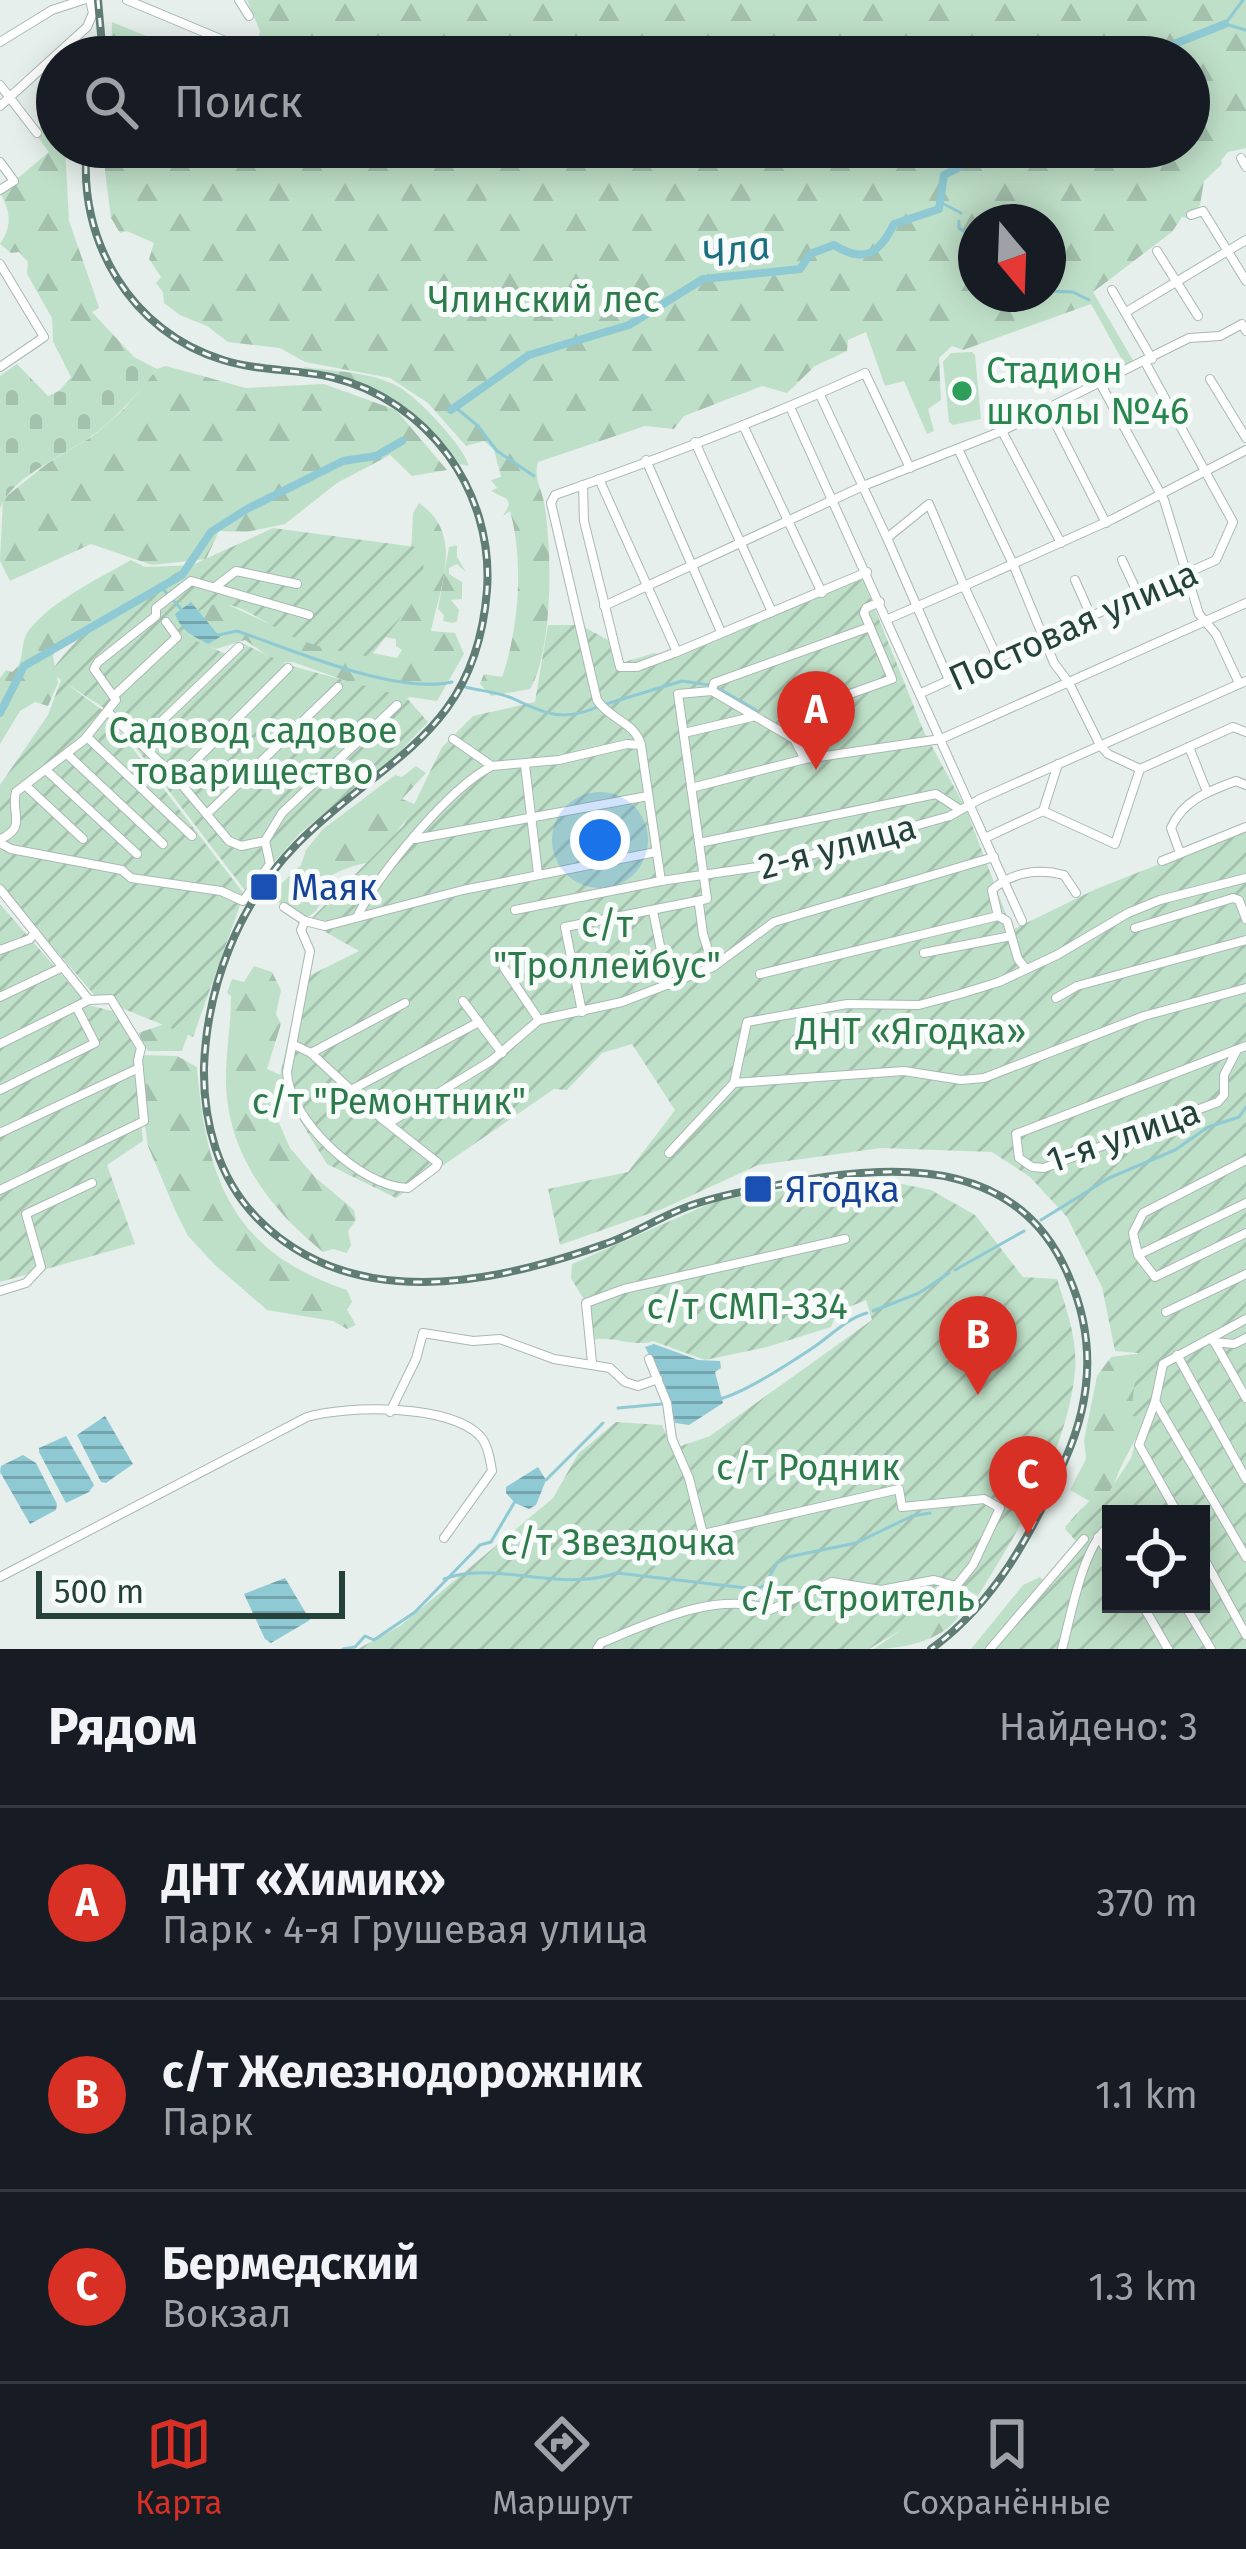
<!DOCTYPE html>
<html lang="ru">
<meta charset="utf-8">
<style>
:root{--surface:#171b24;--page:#20242c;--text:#f1f3f6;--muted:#9ea1a6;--line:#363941;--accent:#d93025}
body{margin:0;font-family:"Fira Sans",sans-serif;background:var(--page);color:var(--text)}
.controls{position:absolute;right:36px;bottom:36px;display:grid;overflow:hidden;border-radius:0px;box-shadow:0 6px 30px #0003}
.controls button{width:108px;height:108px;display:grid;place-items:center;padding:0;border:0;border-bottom:3px solid var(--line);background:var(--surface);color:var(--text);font:60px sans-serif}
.compass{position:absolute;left:958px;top:204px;width:108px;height:108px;border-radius:50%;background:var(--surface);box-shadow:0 6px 30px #0003;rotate:161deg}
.scale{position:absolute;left:36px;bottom:30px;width:309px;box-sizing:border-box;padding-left:12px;border:6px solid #24423a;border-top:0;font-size:33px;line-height:42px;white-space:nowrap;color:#24423a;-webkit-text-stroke:9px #f7fbf9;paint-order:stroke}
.you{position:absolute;left:600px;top:840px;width:42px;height:42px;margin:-30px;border:9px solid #fff;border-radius:50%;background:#1a73e8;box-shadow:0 0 0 18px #1a73e833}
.badge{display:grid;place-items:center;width:78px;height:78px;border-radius:50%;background:var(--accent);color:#fff;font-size:39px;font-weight:700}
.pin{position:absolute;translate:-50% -99px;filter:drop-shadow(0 3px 6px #0008)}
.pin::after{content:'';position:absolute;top:63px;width:42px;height:36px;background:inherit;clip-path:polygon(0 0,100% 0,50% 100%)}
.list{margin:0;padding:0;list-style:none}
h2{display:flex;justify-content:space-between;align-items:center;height:156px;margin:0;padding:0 48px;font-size:51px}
h2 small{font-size:39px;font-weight:400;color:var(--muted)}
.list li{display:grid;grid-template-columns:78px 1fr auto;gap:36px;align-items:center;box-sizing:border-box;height:192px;padding:0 48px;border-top:3px solid var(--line)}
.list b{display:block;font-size:45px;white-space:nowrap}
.list p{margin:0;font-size:39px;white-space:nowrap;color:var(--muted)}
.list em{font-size:39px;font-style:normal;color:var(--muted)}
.icon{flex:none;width:66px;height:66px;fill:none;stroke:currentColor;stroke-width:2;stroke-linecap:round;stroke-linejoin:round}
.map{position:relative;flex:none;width:1246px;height:1649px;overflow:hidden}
.search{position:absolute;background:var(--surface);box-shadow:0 6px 30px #0003;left:36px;right:36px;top:36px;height:132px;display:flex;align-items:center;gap:30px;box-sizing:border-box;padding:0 42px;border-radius:66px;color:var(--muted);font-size:45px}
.sheet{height:732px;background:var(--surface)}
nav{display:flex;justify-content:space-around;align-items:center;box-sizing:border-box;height:168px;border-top:3px solid var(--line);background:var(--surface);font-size:33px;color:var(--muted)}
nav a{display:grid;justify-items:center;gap:6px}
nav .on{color:var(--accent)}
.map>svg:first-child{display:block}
.forest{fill:url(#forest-firs);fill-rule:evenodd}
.cemetery{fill:url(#cemetery-stones)}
.garden{fill:url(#garden-furrows);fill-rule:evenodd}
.pitch{fill:#bfe0c8}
.water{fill:url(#water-rules)}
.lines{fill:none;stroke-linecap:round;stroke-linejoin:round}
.stream{stroke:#8ec9d4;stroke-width:3}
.river{stroke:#8ec9d4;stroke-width:8}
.minor-casing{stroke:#a8b8b2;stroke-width:10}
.minor{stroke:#fff;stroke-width:8}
.rail-casing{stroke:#5f7d75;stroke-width:8}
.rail{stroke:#f7fbf9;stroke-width:3;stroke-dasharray:9;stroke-linecap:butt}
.leisure-dot{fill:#2e9e5b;stroke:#f7fbf9;stroke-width:4.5}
.transit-dot{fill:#1a4fb4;stroke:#f7fbf9;stroke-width:4.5}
.labels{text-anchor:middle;stroke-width:10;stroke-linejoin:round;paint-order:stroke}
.park-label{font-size:36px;fill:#2d7a4b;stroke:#f7fbf9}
.leisure-label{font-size:36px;fill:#27864d;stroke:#f7fbf9;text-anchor:start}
.street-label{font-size:36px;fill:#24423a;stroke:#f7fbf9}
.transit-label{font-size:36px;fill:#164399;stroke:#f7fbf9;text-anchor:start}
.water-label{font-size:39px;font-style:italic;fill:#1c6f80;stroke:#f7fbf9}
</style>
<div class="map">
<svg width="1246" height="1649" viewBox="0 0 1246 1649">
<defs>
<pattern id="forest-firs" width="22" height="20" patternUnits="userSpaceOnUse" patternTransform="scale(3)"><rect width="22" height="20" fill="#bfe0c8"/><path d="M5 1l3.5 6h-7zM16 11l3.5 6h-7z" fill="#a4c1ad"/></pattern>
<pattern id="cemetery-stones" width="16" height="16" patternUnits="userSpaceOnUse" patternTransform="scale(3)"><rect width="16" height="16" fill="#bfe0c8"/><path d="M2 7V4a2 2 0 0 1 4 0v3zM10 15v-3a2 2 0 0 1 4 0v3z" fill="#a4c1ad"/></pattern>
<pattern id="garden-furrows" width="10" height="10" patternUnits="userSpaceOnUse" patternTransform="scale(3)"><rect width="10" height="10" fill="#bfe0c8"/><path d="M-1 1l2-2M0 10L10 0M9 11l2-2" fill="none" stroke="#a4c1ad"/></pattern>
<pattern id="water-rules" width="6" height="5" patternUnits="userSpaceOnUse" patternTransform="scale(3)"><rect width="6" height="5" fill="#8ec9d4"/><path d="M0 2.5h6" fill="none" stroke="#74a5ad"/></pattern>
</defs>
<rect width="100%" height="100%" fill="#e6efeb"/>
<g class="forest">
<path d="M247 0H1246V148L1228 152 1221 160 1222 164 1204 181 1200 205 1188 218 1182 217 1172 232 1093 292 1134 362 1126 367 1091 304 963 350 952 346 939 358 941 400 928 409 934 431 927 434 904 381 885 386 866 332 848 340 847 351 815 366 787 393 762 386 684 416 674 429 645 426 538 462C533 478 543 491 545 508 552 554 553 650 530 689L491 696 480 684 484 674 502 677C519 629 524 560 510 511L503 516 509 505 507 499 491 491 497 488 491 480 501 477 494 450 484 441 466 446 428 403 390 378 305 362 280 348 228 342 207 326 180 315 164 303 163 292 156 283 161 277 149 259 154 243 127 231 120 233 111 218 102 147H1189V57H255L260 31ZM976 222H1048V294H976Z"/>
<polygon points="112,22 198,57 111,57"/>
<path d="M57 115V147H65L69 221 98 304 99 308 92 312 134 357 78 397 59 391 71 377 53 341 52 318 27 274 28 262 19 252 11 253 0 244C12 226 11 212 0 193L49 152 37 136 41 133 38 128Z"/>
<polygon points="166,366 246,388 324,384 396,410 447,470 412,476 390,455 337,483 285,524 247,532 219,531 206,559 152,565 91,544 10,581 0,561 3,499 48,463 93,436 124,409 157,369"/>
<path d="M304 367C333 371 373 372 399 387 418 398 463 445 469 466L459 464C416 406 375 385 305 372Z"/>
<path d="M419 503C465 534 440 587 431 631L455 633 464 654 437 701 410 697 402 701 293 662 278 663 245 640 216 649 183 639 181 630 208 626 186 600 222 602 302 639 397 658 402 650 396 646V639L378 636 411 556 413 513Z"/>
<polygon points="457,545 457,557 466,572 457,564 449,568 449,574 462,582 462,599 451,600 459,610 457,621 453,623 443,621 444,615 438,609 449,547"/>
<path d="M131 560 145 567 198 565 56 648 53 656 58 683 48 706 35 702 20 711 0 744V678L6 670 12 672C27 661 18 645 29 630 53 600 98 579 131 560Z"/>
<path d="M416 766 426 773 402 799 417 805 374 862C359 863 336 871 325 880L328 889 316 911 308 917 277 902 280 885 301 865 306 850 323 829 395 775 402 777Z"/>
<path d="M254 966 272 972 281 990 276 1014 281 1024 267 1069 285 1077 289 1092 269 1100 290 1148 316 1178 354 1210 356 1220 348 1231 351 1245 347 1253 333 1249 323 1252C266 1206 223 1147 226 1070 227 1045 231 1021 231 996L227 993 232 979 244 982Z"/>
<polygon points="168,1023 192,1023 182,1051 148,1051 138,1033"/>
<path d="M142 1055 177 1056 197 1067C206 1180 233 1252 347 1290L352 1302 347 1310 356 1325 347 1329 333 1321 267 1310 215 1265 188 1236 175 1210 148 1146 145 1126 139 1123Z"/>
<path d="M1135 1354 1156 1357 1138 1411 1144 1422C1134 1445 1115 1471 1112 1495L1071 1531 1065 1527 1081 1509 1093 1503 1070 1490 1086 1459 1084 1440 1097 1376 1111 1357Z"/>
<polygon points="1040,1577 1046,1582 997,1649 971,1649 1023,1585"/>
<path d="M955 1592 965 1596C962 1637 908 1649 874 1649L912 1622 921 1605 947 1603Z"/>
</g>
<path class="cemetery" d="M134 357 157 369C139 392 120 414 97 432 72 452 9 477 0 509V376L17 364 48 396 59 391 79 396 106 371Z"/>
<g class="garden">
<path d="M273 528 423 548 424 588 370 657C348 652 324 649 303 641 259 625 213 570 182 635L226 654 242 643 288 665 406 697 428 722 393 759 300 833 247 893 107 710 64 682 105 712 244 894 193 1037 97 998 0 886V785L48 715 61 680 51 672C104 596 193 566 273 528Z"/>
<path d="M863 579 924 732 966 809 1012 930 1096 889 1246 830V1649H990L1076 1541 1065 1529 1090 1500 1107 1495 1131 1458 1143 1419 1131 1415 1138 1353 1115 1351 1102 1287 1067 1217 1030 1177 992 1152 881 1148 758 1165 662 1209 560 1245 548 1189 628 1172 675 1110 632 1044 602 1053 567 1090 554 1089 396 1198 327 1164 278 1085 301 980 359 951 308 922 404 825 442 747 473 716 535 702 548 625H580L608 640 615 665 654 653 672 659ZM1111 1514H1201V1604H1111Z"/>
<polygon points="0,904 88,1005 116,1012 137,1050 134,1056 143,1141 107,1165 135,1244 0,1282"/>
<path d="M873 1178 931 1190 975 1215 1023 1277 1057 1279C1066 1309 1078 1339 1075 1371 1067 1452 1020 1528 978 1596L961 1586 946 1603 869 1649H358L400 1626 553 1498 578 1454 616 1422 662 1425 672 1449 710 1436 872 1320 866 1300 837 1312 831 1327 767 1347 705 1360 653 1341C634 1348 613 1335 592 1340L586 1303 571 1278 572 1264 718 1200Z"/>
</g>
<polygon class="pitch" points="972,352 975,355 981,419 953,425 949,422 943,362 951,353"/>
<g class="water">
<path d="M191 602 220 637 208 644C192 635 182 632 175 614Z"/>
<polygon points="654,1344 698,1360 720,1361 721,1368 715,1372 723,1403 689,1425 675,1423 661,1378 645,1347"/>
<polygon points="105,1416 133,1464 106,1483 101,1482 77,1435"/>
<polygon points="66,1436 94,1485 89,1492 66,1503 39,1452 39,1448"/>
<polygon points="23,1455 36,1463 57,1504 56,1510 30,1524 0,1472 1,1466"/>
<polygon points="538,1467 546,1480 536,1505 529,1509 515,1503 506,1493 506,1487"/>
<polygon points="285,1578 310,1620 271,1643 265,1639 244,1594"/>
</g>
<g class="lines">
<g class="stream">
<polyline points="1243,0 1225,24 1246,30"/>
<polyline points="940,202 961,213"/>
<polyline points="959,221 959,228 976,240"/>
<polyline points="1048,291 1073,292 1089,300"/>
<polyline points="455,407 478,426 497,451 534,476"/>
<polyline points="161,587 182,610"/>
<path d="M218 635 237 631C293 650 395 695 452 682"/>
<path d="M465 687C481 691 499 692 514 699 545 714 564 722 597 707"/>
<polyline points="716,687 756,710"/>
<polyline points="603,705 682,681 709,685"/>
<polyline points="1041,1220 1109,1178 1175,1150 1208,1127 1239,1117 1246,1107"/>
<polyline points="955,1270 1024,1231"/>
<polyline points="873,1311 919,1293 949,1273"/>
<path d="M719 1399C742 1394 790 1363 811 1349 830 1337 845 1319 867 1313"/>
<polyline points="618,1408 662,1404"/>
<polyline points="546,1480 603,1423"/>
<path d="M444 1579C495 1560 559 1593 617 1573L755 1589 764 1586 777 1563 788 1557 856 1543 912 1516 930 1513"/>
<polyline points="343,1649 355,1647 365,1636 374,1640 415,1612 480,1545 491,1542 514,1503"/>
</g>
<g class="river">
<polyline points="1141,57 1225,24"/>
<path d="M451 410 529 355 629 325 703 279 800 269 810 254 834 245C864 264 879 254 894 224L939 209 944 175 999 147"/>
<polyline points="0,713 24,666 182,575 211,532 247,509 343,461 376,456 402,441"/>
</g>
<defs>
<g id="minor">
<polyline points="127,0 254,53"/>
<polyline points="239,0 249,16"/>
<polyline points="0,42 52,10 83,0"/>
<polyline points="0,85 37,133"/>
<polyline points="0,106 87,27 93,13 90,0"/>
<polyline points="1241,158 1246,167"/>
<polyline points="0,162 14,181 0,190"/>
<polyline points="1191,215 1203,211 1246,281"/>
<polyline points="1157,251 1198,316"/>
<polyline points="0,264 44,337 0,367"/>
<polyline points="1112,290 1152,359"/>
<polyline points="1126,312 1246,240"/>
<polyline points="1210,379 1246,438"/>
<polyline points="1099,381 1164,500 1199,614 1216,634 1239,683"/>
<polyline points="820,395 887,538"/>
<polyline points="790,407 1022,921"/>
<polyline points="1048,409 1106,523"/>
<polyline points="743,425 822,593"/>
<polyline points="1002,431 1061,543"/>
<polyline points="695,442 772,612"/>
<polyline points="958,449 1013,564 1054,663 1069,683 1100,745 1108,754 1140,769"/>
<polyline points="646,460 721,632"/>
<polyline points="599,479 677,652"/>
<polyline points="583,485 584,521 620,667 637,667 677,652 867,572"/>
<polyline points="1122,560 1138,594"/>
<polyline points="1075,580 1091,616"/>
<polyline points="964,586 1113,519 1246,450"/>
<polyline points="964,586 998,659"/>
<polyline points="215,587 236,571 297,584"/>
<polyline points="604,606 863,486 1002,431 1189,338 1220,336 1242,324 1246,331"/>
<polyline points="888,619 964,586 929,504 887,538 949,680"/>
<polyline points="921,693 1216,560 1233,522 1145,362"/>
<polyline points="116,694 177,637 166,622"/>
<polyline points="109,713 177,779 229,841 241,846 265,841 282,813 397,705"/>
<polyline points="788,716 892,679 864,613 866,608 880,602"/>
<polyline points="684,733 752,717"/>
<polyline points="87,737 192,836"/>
<polyline points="453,739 492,766 559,760 627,744 641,745"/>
<polyline points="140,742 239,647"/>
<polyline points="1189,747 1207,792"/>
<polyline points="68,755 163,844"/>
<polyline points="805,759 794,739 712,691 714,683 870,627"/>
<polyline points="525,765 538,874"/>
<polyline points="46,770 137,854"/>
<polyline points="177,779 288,668"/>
<polyline points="25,785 83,839"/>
<polyline points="691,788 805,759 941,739 1246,603"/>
<polyline points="1043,811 1058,764"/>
<polyline points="208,813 338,687"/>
<polyline points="985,838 1043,811 1115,844 1140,769 1233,727 1246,732"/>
<path d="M0 839C28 828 10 811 16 792L84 740 116 700 94 669 98 662 156 616V608L191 581 309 615"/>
<polyline points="415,839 648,796"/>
<polyline points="0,843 11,849 122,870 131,878 221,891 243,901 270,864 265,841"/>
<polyline points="699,843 936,794 959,809"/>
<path d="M1180 853 1171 828C1183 800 1209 791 1236 781L1246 785"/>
<polyline points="1162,861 1246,827"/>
<path d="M661 881 641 745C635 722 609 719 597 700L551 503 555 495C659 459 767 418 865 373L910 468"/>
<polyline points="0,889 89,1000"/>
<polyline points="699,904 703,934 713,966"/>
<polyline points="284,907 305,921 325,926 463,890 656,852"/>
<polyline points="515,910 661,881 779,864 950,816 980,799 1246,681"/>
<polyline points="653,911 668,985"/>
<path d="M357 917C379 873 449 788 492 766"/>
<polyline points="1135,928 1233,898 1239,900 1246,919"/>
<polyline points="0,950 30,939 35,932"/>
<polyline points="924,953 1011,936"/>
<polyline points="504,968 539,1020"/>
<path d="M1026 969 1018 959 1007 921 998 916 992 890C1012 872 1039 868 1064 875L1076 893"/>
<polyline points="760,974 998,916"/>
<polyline points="0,997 63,967"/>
<polyline points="1056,998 1077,986 1246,940"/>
<polyline points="463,1001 502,1053"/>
<polyline points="582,1012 565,927 707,899 678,694 712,691"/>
<polyline points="0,1044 89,1000 111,999 141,1048 138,1060 144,1121 0,1190"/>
<path d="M294 1045 311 1053 381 1118 438 1163 436 1167 408 1188C362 1188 288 1119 287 1072L310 951 301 930 305 921"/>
<polyline points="1236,1052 1224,1075 1224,1095 1218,1102 1044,1168 1032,1167 1019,1158 1016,1134 1246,1046"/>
<polyline points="311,1053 405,1003"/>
<polyline points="734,1083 904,1071 961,1080 984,1078 1144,1016 1246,988"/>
<polyline points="0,1090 95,1043 77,1008"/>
<polyline points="351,1090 479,1022"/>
<polyline points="389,1123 491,1061 539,1020 622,1002 713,967 774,922 994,857"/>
<polyline points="0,1133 139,1068"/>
<polyline points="669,1153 734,1083 747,1022 847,1004 919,1005 960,994 999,982 1057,955 1128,913 1160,900 1246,878"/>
<polyline points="1246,1160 1143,1213 1133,1233 1138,1255 1155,1277 1246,1233"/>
<polyline points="1138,1255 1246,1203"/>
<polyline points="0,1291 26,1283 41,1267 26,1214 92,1183"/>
<polyline points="1166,1312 1246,1274"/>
<polyline points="1211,1338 1246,1319"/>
<polyline points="1215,1343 1246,1398"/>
<polyline points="1177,1355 1246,1479"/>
<polyline points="592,1362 586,1303 624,1289 845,1239"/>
<polyline points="1156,1403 1246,1557"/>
<polyline points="390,1412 416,1359 423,1333 473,1341 500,1339 554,1359 610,1368 625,1382 638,1386 658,1379"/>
<polyline points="1129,1514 1130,1513"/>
<polyline points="1178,1514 1139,1445 1155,1402 1163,1364 1211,1338 1214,1342 1234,1344 1246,1338"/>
<polyline points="1098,1537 1111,1556"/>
<polyline points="1201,1553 1246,1635"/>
<path d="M0 1577 307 1417C347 1405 450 1404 480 1436 488 1445 490 1459 492 1471L444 1538"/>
<polyline points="1142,1604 1168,1649"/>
<polyline points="1184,1604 1211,1649"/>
<path d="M597 1649 601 1643C650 1623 718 1590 770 1610L832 1582 881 1590 934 1580 956 1586 973 1565 1000 1508 984 1499 902 1507 899 1489 703 1534 689 1478 672 1439 667 1403 649 1359"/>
<polyline points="990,1649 1084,1539"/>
<path d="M1062 1649C1071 1616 1083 1543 1111 1525"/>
</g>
</defs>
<use href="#minor" class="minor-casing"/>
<use href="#minor" class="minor"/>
<defs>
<g id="rail">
<polyline points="98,0 103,57"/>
<path d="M87 147C77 240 131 332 223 360 258 371 295 369 331 377 428 400 494 491 487 590 476 735 383 757 297 844 239 903 207 985 204 1067 203 1122 218 1178 257 1218 350 1313 492 1285 605 1244 635 1234 662 1215 692 1205 727 1193 763 1188 799 1181 905 1163 1021 1161 1069 1277 1096 1339 1092 1401 1064 1462 1031 1534 996 1602 931 1649"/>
</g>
</defs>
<use href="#rail" class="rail-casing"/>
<use href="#rail" class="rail"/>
</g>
<circle class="leisure-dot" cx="962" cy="391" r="12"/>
<g class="transit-dot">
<rect x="249" y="872" width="30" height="30" rx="6"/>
<rect x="743" y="1174" width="30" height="30" rx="6"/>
</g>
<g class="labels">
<g class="park-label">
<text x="544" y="312">Члинский лес</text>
<text x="253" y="743">Садовод садовое<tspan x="253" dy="41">товарищество</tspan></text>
<text x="607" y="937">с/т<tspan x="607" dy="41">"Троллейбус"</tspan></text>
<text x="911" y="1044">ДНТ «Ягодка»</text>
<text x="389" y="1114">с/т "Ремонтник"</text>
<text x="747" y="1319">с/т СМП-334</text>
<text x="808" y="1480">с/т Родник</text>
<text x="618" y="1555">с/т Звездочка</text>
<text x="858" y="1611">с/т Строитель</text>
</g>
<g class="leisure-label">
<text x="986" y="383">Стадион<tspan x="986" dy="41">школы №46</tspan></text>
</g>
<g class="street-label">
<text transform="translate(1073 625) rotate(-24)" y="13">Постовая улица</text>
<text transform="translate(837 846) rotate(-15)" y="13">2-я улица</text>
<text transform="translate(1123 1135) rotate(-19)" y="13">1-я улица</text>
</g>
<g class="transit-label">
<text x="291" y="900">Маяк</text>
<text x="785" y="1202">Ягодка</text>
</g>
<g class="water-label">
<text transform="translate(736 249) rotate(-9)" y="14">Чла</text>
</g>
</g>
</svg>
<div class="controls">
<button><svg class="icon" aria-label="locate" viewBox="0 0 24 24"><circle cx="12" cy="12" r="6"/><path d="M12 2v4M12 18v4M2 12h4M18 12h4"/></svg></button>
</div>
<svg class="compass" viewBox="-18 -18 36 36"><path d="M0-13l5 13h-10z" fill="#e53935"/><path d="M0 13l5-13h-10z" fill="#9ea1a6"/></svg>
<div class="scale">500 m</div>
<div class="you"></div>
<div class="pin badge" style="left:816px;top:770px">A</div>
<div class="pin badge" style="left:978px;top:1395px">B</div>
<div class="pin badge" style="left:1028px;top:1535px">C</div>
<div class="search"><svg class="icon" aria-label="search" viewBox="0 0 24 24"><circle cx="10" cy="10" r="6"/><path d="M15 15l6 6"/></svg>Поиск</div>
</div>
<section class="sheet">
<h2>Рядом<small>Найдено: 3</small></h2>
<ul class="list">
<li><span class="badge">A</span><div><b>ДНТ «Химик»</b><p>Парк · 4-я Грушевая улица</p></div><em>370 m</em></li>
<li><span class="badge">B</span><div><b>с/т Железнодорожник</b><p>Парк</p></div><em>1.1 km</em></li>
<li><span class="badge">C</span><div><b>Бермедский</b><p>Вокзал</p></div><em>1.3 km</em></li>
</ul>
</section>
<nav>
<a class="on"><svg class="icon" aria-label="map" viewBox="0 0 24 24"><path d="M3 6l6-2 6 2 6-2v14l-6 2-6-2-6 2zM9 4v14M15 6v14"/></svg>Карта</a>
<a><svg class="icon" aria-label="directions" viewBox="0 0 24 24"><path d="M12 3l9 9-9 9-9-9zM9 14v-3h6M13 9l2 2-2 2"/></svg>Маршрут</a>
<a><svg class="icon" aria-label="saved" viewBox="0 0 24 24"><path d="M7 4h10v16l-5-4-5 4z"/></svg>Сохранённые</a>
</nav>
